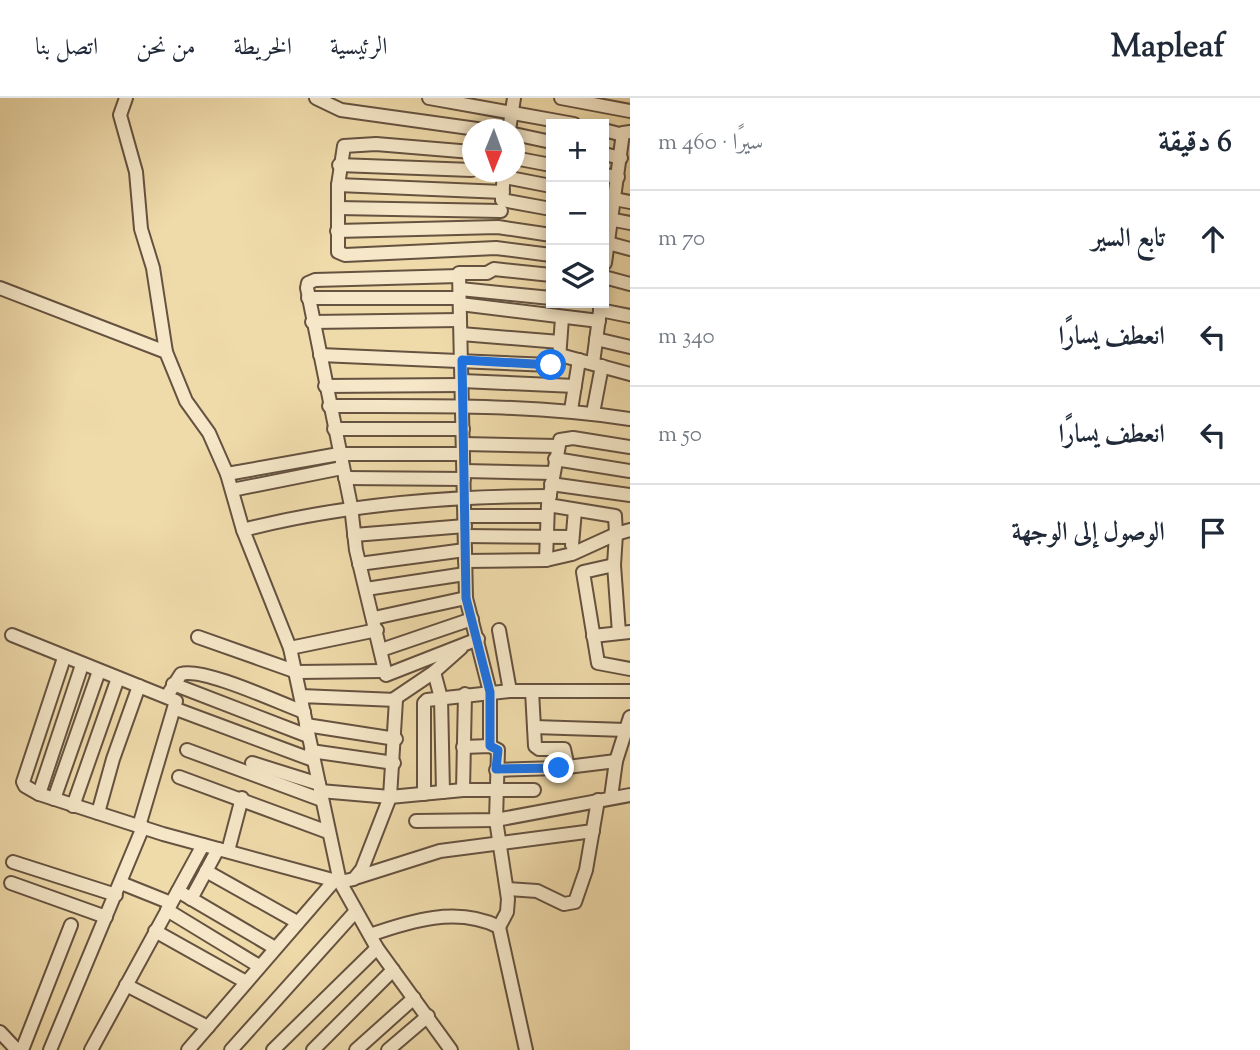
<!DOCTYPE html>
<html lang="ar">
<meta charset="utf-8">
<style>
:root{--surface:#fff;--page:#f2f2f3;--text:#1f2937;--muted:#747a83;--line:#e0e1e3}
body{margin:0;font-family:"Sorts Mill Goudy",Amiri,serif;background:var(--page);color:var(--text);direction:rtl}
.controls{position:absolute;right:21px;top:21px;display:grid;overflow:hidden;border-radius:0px;box-shadow:0 4px 10px #0003}
.controls button{width:63px;height:63px;display:grid;place-items:center;padding:0;border:0;border-bottom:2px solid var(--line);background:var(--surface);color:var(--text);font:35px sans-serif}
.compass{position:absolute;left:462px;top:21px;width:63px;height:63px;border-radius:50%;background:var(--surface);box-shadow:0 4px 10px #0003;rotate:181deg}
.stop{position:absolute;width:21px;height:21px;margin:-16px;border:5px solid #1a73e8;border-radius:50%;background:#fff}
.stop.end{background:#1a73e8;border-color:#fff;box-shadow:0 2px 7px #0008}
.list{margin:0;padding:0;list-style:none}
h2{display:flex;justify-content:space-between;align-items:center;height:91px;margin:0;padding:0 28px;font-size:30px}
h2 small{font-size:23px;font-weight:400;color:var(--muted)}
.list li{display:grid;grid-template-columns:46px 1fr auto;gap:21px;align-items:center;box-sizing:border-box;height:98px;padding:0 28px;border-top:2px solid var(--line)}
.list b{display:block;font-size:26px;white-space:nowrap}
.list em{font-size:23px;font-style:normal;color:var(--muted)}
.icon{flex:none;width:38px;height:38px;fill:none;stroke:currentColor;stroke-width:2;stroke-linecap:round;stroke-linejoin:round}
.map{position:relative;flex:none;width:630px;height:952px;overflow:hidden;direction:ltr}
header{display:flex;align-items:center;gap:42px;box-sizing:border-box;height:98px;padding:0 35px;background:var(--surface);border-bottom:2px solid var(--line)}
header strong{font-size:33px}
nav{display:flex;gap:38px;margin-inline-start:auto;font-size:24px}
main{display:flex}
aside{flex:1;background:var(--surface)}
.map>svg:first-child{display:block}
.lines{fill:none;stroke-linecap:round;stroke-linejoin:round}
.minor-casing{stroke:#655240;stroke-width:16}
.minor{stroke:#f5e7c8;stroke-width:12}
.route{stroke:#1a73e8;stroke-width:9}
</style>
<header>
<strong>Mapleaf</strong>
<nav><a>الرئيسية</a><a>الخريطة</a><a>من نحن</a><a>اتصل بنا</a></nav>
</header>
<main>
<aside>
<h2>6 دقيقة<small>سيرًا · 460 m</small></h2>
<ul class="list">
<li><svg class="icon" aria-label="ahead" viewBox="0 0 24 24"><path d="M12 20V5M6 11l6-6 6 6"/></svg><div><b>تابع السير</b></div><em>70 m</em></li>
<li><svg class="icon" aria-label="left" viewBox="0 0 24 24"><path d="M17 20v-9H6M10 6l-5 5 5 5"/></svg><div><b>انعطف يسارًا</b></div><em>340 m</em></li>
<li><svg class="icon" aria-label="left" viewBox="0 0 24 24"><path d="M17 20v-9H6M10 6l-5 5 5 5"/></svg><div><b>انعطف يسارًا</b></div><em>50 m</em></li>
<li><svg class="icon" aria-label="arrive" viewBox="0 0 24 24"><path d="M6 21V4h12l-3 4 3 4H6"/></svg><div><b>الوصول إلى الوجهة</b></div></li>
</ul>
</aside>
<div class="map">
<svg width="630" height="952" viewBox="0 0 630 952">
<rect width="100%" height="100%" fill="#efdaaa"/>
<filter id="stains"><feTurbulence type="fractalNoise" baseFrequency=".00286" numOctaves="4"/><feColorMatrix values="0 0 0 0 .2 0 0 0 0 .09 0 0 0 0 .02 0 0 0 .5 -.17"/></filter>
<radialGradient id="worn" r=".72"><stop offset=".6" stop-color="#630" stop-opacity="0"/><stop offset="1" stop-color="#630" stop-opacity=".3"/></radialGradient>
<g class="lines">
<defs>
<g id="minor">
<polyline points="126,0 120,17 136,74 141,131 153,170 166,254"/>
<polyline points="316,0 341,12 484,32"/>
<polyline points="429,0 574,26"/>
<polyline points="561,0 630,13"/>
<polyline points="509,32 514,0"/>
<polyline points="604,32 623,37"/>
<polyline points="514,36 551,44"/>
<polyline points="472,54 376,46 344,48 338,87 338,154 345,157 496,150 551,157"/>
<polyline points="604,56 621,60"/>
<polyline points="514,60 551,67"/>
<polyline points="339,67 472,72"/>
<polyline points="604,77 618,79"/>
<polyline points="505,79 551,88"/>
<polyline points="338,87 503,94"/>
<polyline points="604,99 630,104"/>
<polyline points="502,101 504,74"/>
<polyline points="502,102 551,111"/>
<polyline points="338,110 501,113"/>
<polyline points="604,120 630,125"/>
<polyline points="337,133 498,129 551,137"/>
<polyline points="604,144 630,151"/>
<polyline points="605,165 623,35 630,34"/>
<polyline points="459,178 315,182 308,185 307,190 351,408 356,452 386,577 478,541"/>
<polyline points="604,179 630,186"/>
<polyline points="0,190 166,254 186,303 209,335 227,376 243,432 290,550 340,784 354,781 362,771 390,699 396,602 301,598"/>
<polyline points="460,191 551,200"/>
<polyline points="308,200 459,200"/>
<polyline points="460,206 599,223"/>
<polyline points="600,212 630,218"/>
<polyline points="312,224 460,222"/>
<polyline points="461,236 560,244"/>
<polyline points="596,241 630,249"/>
<polyline points="320,257 551,267 559,261 562,220"/>
<polyline points="560,257 630,276"/>
<polyline points="593,265 601,205"/>
<polyline points="462,283 575,288"/>
<polyline points="325,288 461,287"/>
<path d="M329 308C430 308 530 306 630 321"/>
<polyline points="571,312 579,262"/>
<polyline points="593,315 602,268"/>
<polyline points="334,331 463,331"/>
<polyline points="463,346 557,348"/>
<polyline points="555,361 630,373"/>
<polyline points="464,373 553,375"/>
<polyline points="227,376 339,356 463,356"/>
<polyline points="345,380 464,381"/>
<polyline points="551,386 630,397"/>
<polyline points="232,392 342,370"/>
<polyline points="548,407 615,418 616,436 630,432"/>
<polyline points="465,418 547,418"/>
<path d="M243 432C344 406 446 398 550 398"/>
<polyline points="354,437 465,428"/>
<polyline points="465,438 572,439"/>
<polyline points="572,447 575,412"/>
<polyline points="546,462 548,407 560,342 573,340 630,349"/>
<polyline points="465,463 546,462 572,456 616,436 614,467 619,535"/>
<polyline points="359,466 465,452"/>
<polyline points="614,467 583,474 598,565 630,571"/>
<polyline points="366,491 465,476"/>
<polyline points="374,520 466,500"/>
<polyline points="499,532 510,593"/>
<polyline points="12,537 176,603 139,728"/>
<polyline points="593,538 630,534"/>
<polyline points="198,539 297,574 384,573"/>
<polyline points="290,550 377,532"/>
<polyline points="381,552 472,521"/>
<polyline points="82,567 39,696 163,736 340,784 377,850 451,952"/>
<polyline points="434,574 441,600 443,694"/>
<polyline points="173,586 308,638"/>
<polyline points="532,593 535,648 539,651 564,651 568,669"/>
<path d="M167 598 181 576C203 569 279 605 304 614"/>
<polyline points="394,601 434,574 461,550"/>
<polyline points="176,611 313,662"/>
<polyline points="306,627 396,641"/>
<polyline points="534,629 626,632"/>
<polyline points="490,648 490,594 466,500 459,175 487,175 494,171 551,177"/>
<polyline points="463,649 490,648 498,652 496,722 508,801 507,814 499,829"/>
<polyline points="187,652 322,702"/>
<polyline points="311,653 394,665"/>
<polyline points="252,665 319,686"/>
<polyline points="496,672 559,670 616,663"/>
<polyline points="179,679 328,734"/>
<polyline points="463,692 465,596"/>
<polyline points="320,693 390,699 463,692 534,692"/>
<polyline points="39,696 25,688 23,684 64,560"/>
<polyline points="424,696 424,605 427,602 510,593 630,593"/>
<polyline points="611,699 616,663 630,619"/>
<polyline points="54,701 99,573"/>
<polyline points="73,708 118,580"/>
<polyline points="98,715 113,661 139,588"/>
<polyline points="416,723 496,722 630,697"/>
<polyline points="228,753 242,700"/>
<polyline points="13,764 116,797"/>
<polyline points="206,773 297,824"/>
<polyline points="358,779 440,753 593,733"/>
<polyline points="11,785 106,819"/>
<polyline points="121,785 171,805"/>
<polyline points="507,791 537,793 564,806 575,804 586,772 598,702"/>
<polyline points="178,793 275,850"/>
<polyline points="191,801 218,751"/>
<polyline points="167,812 259,868"/>
<polyline points="155,833 246,884"/>
<path d="M370 837C410 823 457 808 499 829L526 952"/>
<polyline points="126,887 208,929"/>
<polyline points="0,934 17,952"/>
<polyline points="22,952 71,827"/>
<polyline points="50,952 143,729"/>
<polyline points="91,952 203,747"/>
<polyline points="188,952 334,783"/>
<polyline points="231,952 355,814"/>
<polyline points="273,952 377,850"/>
<polyline points="313,952 393,872"/>
<polyline points="356,952 414,900"/>
<polyline points="388,952 428,918"/>
</g>
</defs>
<use href="#minor" class="minor-casing"/>
<use href="#minor" class="minor"/>
</g>
<g class="lines">
<polyline class="route" points="551,267 462,262 466,500 490,594 490,648 498,652 496,671 559,670"/>
</g>
<rect width="100%" height="100%" filter="url(#stains)"/>
<rect width="100%" height="100%" fill="url(#worn)"/>
</svg>
<div class="controls">
<button>+</button>
<button>−</button>
<button><svg class="icon" aria-label="layers" viewBox="0 0 24 24"><path d="M12 4l9 5-9 5-9-5zM3 14l9 5 9-5"/></svg></button>
</div>
<svg class="compass" viewBox="-18 -18 36 36"><path d="M0-13l5 13h-10z" fill="#e53935"/><path d="M0 13l5-13h-10z" fill="#747a83"/></svg>
<div class="stop" style="left:551px;top:267px"></div>
<div class="stop end" style="left:559px;top:670px"></div>
</div>
</main>
